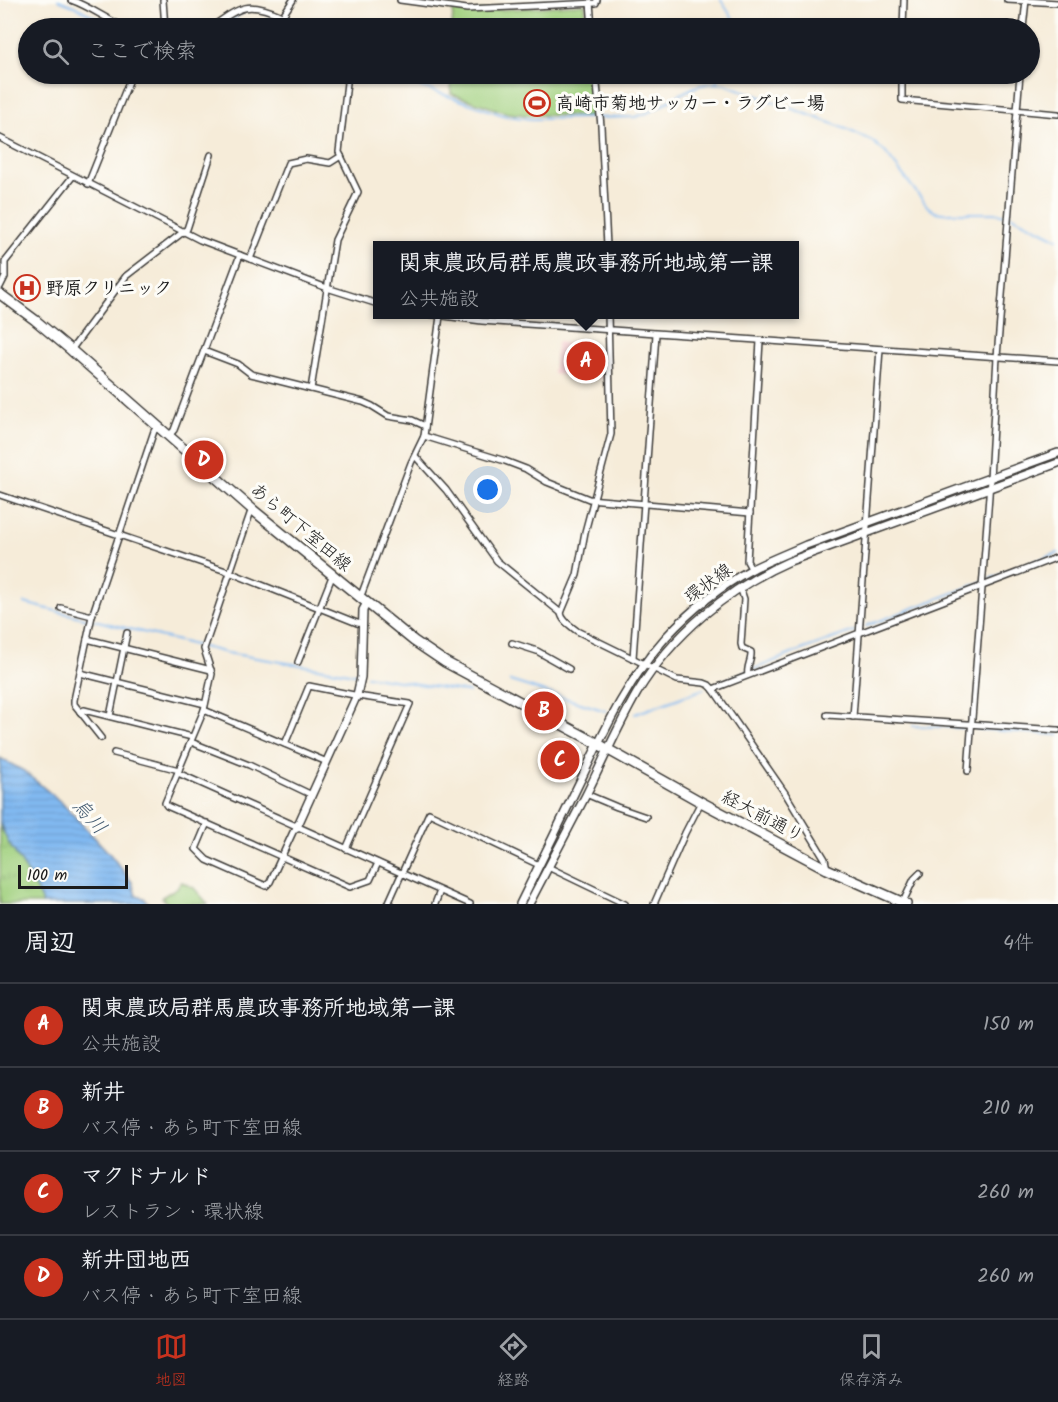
<!DOCTYPE html>
<html lang="ja">
<meta charset="utf-8">
<style>
:root{--surface:#171b24;--page:#242831;--text:#f1f3f6;--muted:#9ea1a6;--line:#363941;--accent:#c8321e}
body{margin:0;font-family:Kalam,"Klee One",sans-serif;background:var(--page);color:var(--text)}
.scale{position:absolute;left:18px;bottom:15px;width:110px;box-sizing:border-box;padding-left:6px;border:3px solid #1c1c1c;border-top:0;font-size:16px;line-height:21px;white-space:nowrap;color:#1c1c1c;-webkit-text-stroke:4px #fdfcf7;paint-order:stroke}
.you{position:absolute;left:488px;top:490px;width:21px;height:21px;margin:-15px;border:4px solid #fff;border-radius:50%;background:#1a73e8;box-shadow:0 0 0 9px #1a73e833}
.badge{display:grid;place-items:center;width:39px;height:39px;border-radius:50%;background:var(--accent);color:#fff;font-size:20px;font-weight:700}
.pin{position:absolute;translate:-50% -50%;border:3px solid #fff;box-shadow:0 2px 6px #0006}
.popup{position:absolute;left:373px;top:241px;width:426px;height:78px;box-sizing:border-box;display:grid;place-content:center;border-radius:0px;background:var(--surface);filter:drop-shadow(0 2px 4px #0005);font-size:20px;white-space:nowrap;color:var(--muted)}
.popup b{font-size:22px;color:var(--text)}
.popup::after{content:'';position:absolute;left:50%;top:100%;margin-left:-12px;border:12px solid transparent;border-top-color:var(--surface)}
.list{margin:0;padding:0;list-style:none}
h2{display:flex;justify-content:space-between;align-items:center;height:78px;margin:0;padding:0 24px;font-size:26px}
h2 small{font-size:20px;font-weight:400;color:var(--muted)}
.list li{display:grid;grid-template-columns:39px 1fr auto;gap:18px;align-items:center;box-sizing:border-box;height:84px;padding:0 24px;border-top:2px solid var(--line)}
.list b{display:block;font-size:22px;white-space:nowrap}
.list p{margin:0;font-size:20px;white-space:nowrap;color:var(--muted)}
.list em{font-size:20px;font-style:normal;color:var(--muted)}
.icon{flex:none;width:33px;height:33px;fill:none;stroke:currentColor;stroke-width:2;stroke-linecap:round;stroke-linejoin:round}
.map{position:relative;flex:none;width:1058px;height:904px;overflow:hidden}
.search{position:absolute;background:var(--surface);box-shadow:0 2px 4px #0004;left:18px;right:18px;top:18px;height:66px;display:flex;align-items:center;gap:15px;box-sizing:border-box;padding:0 21px;border-radius:33px;color:var(--muted);font-size:22px}
.sheet{height:414px;background:var(--surface)}
nav{display:flex;justify-content:space-around;align-items:center;box-sizing:border-box;height:84px;border-top:2px solid var(--line);background:var(--surface);font-size:16px;color:var(--muted)}
nav a{display:grid;justify-items:center;gap:3px}
nav .on{color:var(--accent)}
.map>svg:first-child{display:block}
.built{fill:#f7cfd3}
.grass{fill:url(#grass-tufts);stroke:#5e764d;stroke-width:1.5}
.pitch{fill:#a0d07e;stroke:#5e764d;stroke-width:1.5}
.water{fill:url(#water-rules);stroke:#4e6a86;stroke-width:1.5}
.lines{fill:none;stroke-linecap:round;stroke-linejoin:round}
.stream{stroke:#81b9f1;stroke-width:2}
.minor-casing{stroke:#3d3b38;stroke-width:8}
.tertiary-casing{stroke:#3d3b38;stroke-width:10}
.primary-casing{stroke:#3d3b38;stroke-width:12}
.minor{stroke:#fff;stroke-width:5}
.tertiary{stroke:#fff;stroke-width:7}
.primary{stroke:#fff;stroke-width:9}
.labels{text-anchor:middle;stroke-width:6;stroke-linejoin:round;paint-order:stroke}
.poi-label{font-size:18px;font-weight:bold;fill:#1c1c1c;stroke:#fdfcf7;text-anchor:start}
.street-label{font-size:18px;fill:#1c1c1c;stroke:#fdfcf7}
.water-label{font-size:20px;font-style:italic;fill:#445b71;stroke:#fdfcf7}
</style>
<div class="map">
<svg width="1058" height="904" viewBox="0 0 1058 904">
<defs>
<pattern id="grass-tufts" width="24" height="20" patternUnits="userSpaceOnUse" patternTransform="scale(1.5)"><rect width="24" height="20" fill="#a0d07e"/><path d="M3 7l-1-3M5 7V3M7 7l1-3M15 17l-1-3M17 17v-4M19 17l1-3" fill="none" stroke="#89b26c"/></pattern>
<pattern id="water-rules" width="6" height="5" patternUnits="userSpaceOnUse" patternTransform="scale(1.5)"><rect width="6" height="5" fill="#81b9f1"/><path d="M0 2.5h6" fill="none" stroke="#6f9ece"/></pattern>
</defs>
<rect width="100%" height="100%" fill="#fdfcf7"/>
<filter id="ink" filterUnits="userSpaceOnUse"><feTurbulence type="fractalNoise" baseFrequency=".0167" numOctaves="2"/><feDisplacementMap in="SourceGraphic" scale="12" xChannelSelector="R" yChannelSelector="G"/><feConvolveMatrix kernelMatrix="1 2 1 2 8 2 1 2 1" color-interpolation-filters="sRGB"/></filter>
<filter id="wash" filterUnits="userSpaceOnUse"><feTurbulence type="fractalNoise" baseFrequency=".008" numOctaves="4" result="noise"/><feDisplacementMap in="SourceGraphic" scale="24" xChannelSelector="R" yChannelSelector="G"/><feGaussianBlur stdDeviation="1.35" result="paint"/><feColorMatrix in="noise" values="0 0 0 0 0 0 0 0 0 0 0 0 0 0 0 0 0 1.4 0 .05"/><feComposite in="paint" operator="in"/></filter>
<g filter="url(#wash)">
<rect width="100%" height="100%" fill="#f6ecd9"/>
<polygon class="built" points="557,342 607,349 608,379 553,374"/>
<polygon class="grass" points="0,823 8,842 28,873 43,904 0,904"/>
<g class="pitch">
<polygon points="585,4 587,28 452,28 453,11 468,12"/>
<polygon points="452,74 592,74 597,116 527,115 507,113 451,94"/>
<polygon points="182,882 194,888 208,904 167,904 162,897 177,888"/>
</g>
<polygon class="water" points="0,758 24,771 62,803 109,853 132,882 136,896 144,898 149,904 43,904 28,873 8,842 0,823"/>
<g class="lines">
<g class="stream">
<polyline points="58,0 74,6 115,28"/>
<polyline points="721,0 739,28"/>
<polyline points="265,12 293,28"/>
<polyline points="220,28 240,14 248,10"/>
<path d="M391 74 410 83 506 116 532 119 635 117C669 109 687 78 725 84L839 126 872 141 885 152 928 207 935 212 942 213H995L1012 216 1058 239"/>
<polyline points="717,83 717,74"/>
<polyline points="24,603 88,619"/>
<polyline points="94,620 227,653 355,674"/>
<polyline points="866,626 1058,553"/>
<polyline points="367,676 469,692"/>
<polyline points="510,681 606,711"/>
<polyline points="717,684 804,649 854,631"/>
<polyline points="635,714 704,689"/>
<polyline points="913,726 967,728"/>
<polyline points="976,729 1058,735"/>
</g>
</g>
</g>
<g filter="url(#ink)">
<g class="lines">
<defs>
<g id="minor">
<path d="M71 0C91 7 107 20 127 28"/>
<polyline points="163,0 165,28"/>
<polyline points="400,0 467,9 596,3 597,0"/>
<polyline points="1007,0 1058,3"/>
<polyline points="590,2 592,28"/>
<polyline points="276,26 293,0"/>
<path d="M210 28C240 7 247 0 282 16"/>
<polyline points="903,28 904,0"/>
<polyline points="1023,28 1026,0"/>
<polyline points="596,74 601,126 607,246"/>
<polyline points="902,74 902,100 1058,114"/>
<polyline points="0,138 200,240 327,288 378,304"/>
<polyline points="88,184 132,74"/>
<polyline points="250,259 288,163 306,159 330,163 341,156"/>
<polyline points="0,287 5,277 5,262 73,176"/>
<polyline points="429,314 482,321 1058,361"/>
<path d="M608 314 611 434 585 532 577 575 561 613C562 621 571 626 577 631L677 680 704 683 709 685 713 689 785 793 825 859 827 869"/>
<polyline points="71,350 126,276 187,229 211,155"/>
<polyline points="204,351 238,364 251,374 363,402 372,406 388,416 412,420 425,426"/>
<polyline points="311,389 335,240 358,192 339,152 348,74"/>
<polyline points="169,436 174,430 240,255"/>
<polyline points="424,436 505,461 526,469 547,482 589,499 750,513"/>
<polyline points="415,456 446,490 497,561 561,613"/>
<polyline points="0,495 229,572 357,623 363,624"/>
<polyline points="253,510 250,514 205,646 204,649 212,674 204,710 165,803 167,806 350,887 370,880 378,863"/>
<polyline points="752,570 747,561 760,341"/>
<path d="M740 587 744 599 741 644 742 648 751 652C752 660 746 667 748 675"/>
<polyline points="359,597 362,593 411,463 424,436 440,316"/>
<polyline points="61,608 92,616"/>
<polyline points="87,639 211,670"/>
<polyline points="512,643 537,651 569,669"/>
<polyline points="633,658 656,334"/>
<polyline points="298,662 331,579 334,575"/>
<polyline points="80,673 205,704"/>
<polyline points="713,689 1058,557"/>
<polyline points="204,710 327,762"/>
<polyline points="80,712 84,710 192,737"/>
<polyline points="827,715 1058,730"/>
<polyline points="110,716 127,633"/>
<polyline points="853,717 880,349"/>
<polyline points="101,738 74,704 74,700 92,616 154,431 158,427"/>
<polyline points="191,742 249,765 312,795"/>
<polyline points="285,744 309,686 364,697 410,704 346,849"/>
<polyline points="114,753 179,770"/>
<polyline points="968,771 989,496 997,357 1020,74"/>
<polyline points="178,773 470,904"/>
<polyline points="586,794 617,807 646,817"/>
<polyline points="207,823 196,849 207,860 266,886 270,882 293,832 297,827"/>
<polyline points="548,867 625,904"/>
<polyline points="903,902 914,879 920,873"/>
<polyline points="388,904 429,813 539,865"/>
<polyline points="435,904 440,891"/>
<polyline points="654,904 685,833 701,802"/>
</g>
<g id="tertiary">
<polyline points="297,827 357,695 361,677 363,610 367,603"/>
<path d="M520 904C542 860 563 817 584 773 607 725 630 677 666 637 690 611 721 586 752 569 770 560 788 553 806 545L1058 453"/>
<path d="M529 904C548 867 567 831 586 795 603 761 618 726 637 693 673 634 728 588 790 561L1058 463"/>
</g>
<polyline id="primary" points="0,294 35,320 71,350 253,510 414,641 445,662 591,740 701,802 827,869 906,904"/>
</defs>
<use href="#minor" class="minor-casing"/>
<use href="#tertiary" class="tertiary-casing"/>
<use href="#primary" class="primary-casing"/>
<use href="#minor" class="minor"/>
<use href="#tertiary" class="tertiary"/>
<use href="#primary" class="primary"/>
</g>
</g>
<defs>
<symbol id="stadium-ring" viewBox="-11 -11 22 22"><circle r="9.5" fill="#fdfcf7" stroke="#c8321e" stroke-width="1.5"/><path d="M0-5a6.5 5 0 1 0 0 10a6.5 5 0 1 0 0-10ZM-3.5-1.8h7v3.6h-7Z" fill="#c8321e"/></symbol>
<symbol id="hospital-ring" viewBox="-11 -11 22 22"><circle r="9.5" fill="#fdfcf7" stroke="#c8321e" stroke-width="1.5"/><path d="M-5-5h3v3.5h4V-5h3V5h-3V1.5h-4V5h-3Z" fill="#c8321e"/></symbol>
</defs>
<g fill-rule="evenodd">
<use href="#stadium-ring" x="522" y="88" width="30" height="30"/>
<use href="#hospital-ring" x="12" y="273" width="30" height="30"/>
</g>
<g class="labels">
<g class="poi-label">
<text x="556" y="109">高崎市菊地サッカー・ラグビー場</text>
<text x="46" y="294">野原クリニック</text>
</g>
<g class="street-label">
<text transform="translate(301 527) rotate(40)" y="6">あら町下室田線</text>
<text transform="translate(708 583) rotate(-36)" y="6">環状線</text>
<text transform="translate(763 816) rotate(28)" y="6">経大前通り</text>
</g>
<g class="water-label">
<text transform="translate(90 816) rotate(48)" y="7">烏川</text>
</g>
</g>
</svg>
<div class="scale">100 m</div>
<div class="you"></div>
<div class="pin badge" style="left:586px;top:361px">A</div>
<div class="popup"><b>関東農政局群馬農政事務所地域第一課</b>公共施設</div>
<div class="pin badge" style="left:544px;top:711px">B</div>
<div class="pin badge" style="left:560px;top:760px">C</div>
<div class="pin badge" style="left:204px;top:460px">D</div>
<div class="search"><svg class="icon" aria-label="search" viewBox="0 0 24 24"><circle cx="10" cy="10" r="6"/><path d="M15 15l6 6"/></svg>ここで検索</div>
</div>
<section class="sheet">
<h2>周辺<small>4件</small></h2>
<ul class="list">
<li><span class="badge">A</span><div><b>関東農政局群馬農政事務所地域第一課</b><p>公共施設</p></div><em>150 m</em></li>
<li><span class="badge">B</span><div><b>新井</b><p>バス停 · あら町下室田線</p></div><em>210 m</em></li>
<li><span class="badge">C</span><div><b>マクドナルド</b><p>レストラン · 環状線</p></div><em>260 m</em></li>
<li><span class="badge">D</span><div><b>新井団地西</b><p>バス停 · あら町下室田線</p></div><em>260 m</em></li>
</ul>
</section>
<nav>
<a class="on"><svg class="icon" aria-label="map" viewBox="0 0 24 24"><path d="M3 6l6-2 6 2 6-2v14l-6 2-6-2-6 2zM9 4v14M15 6v14"/></svg>地図</a>
<a><svg class="icon" aria-label="directions" viewBox="0 0 24 24"><path d="M12 3l9 9-9 9-9-9zM9 14v-3h6M13 9l2 2-2 2"/></svg>経路</a>
<a><svg class="icon" aria-label="saved" viewBox="0 0 24 24"><path d="M7 4h10v16l-5-4-5 4z"/></svg>保存済み</a>
</nav>
